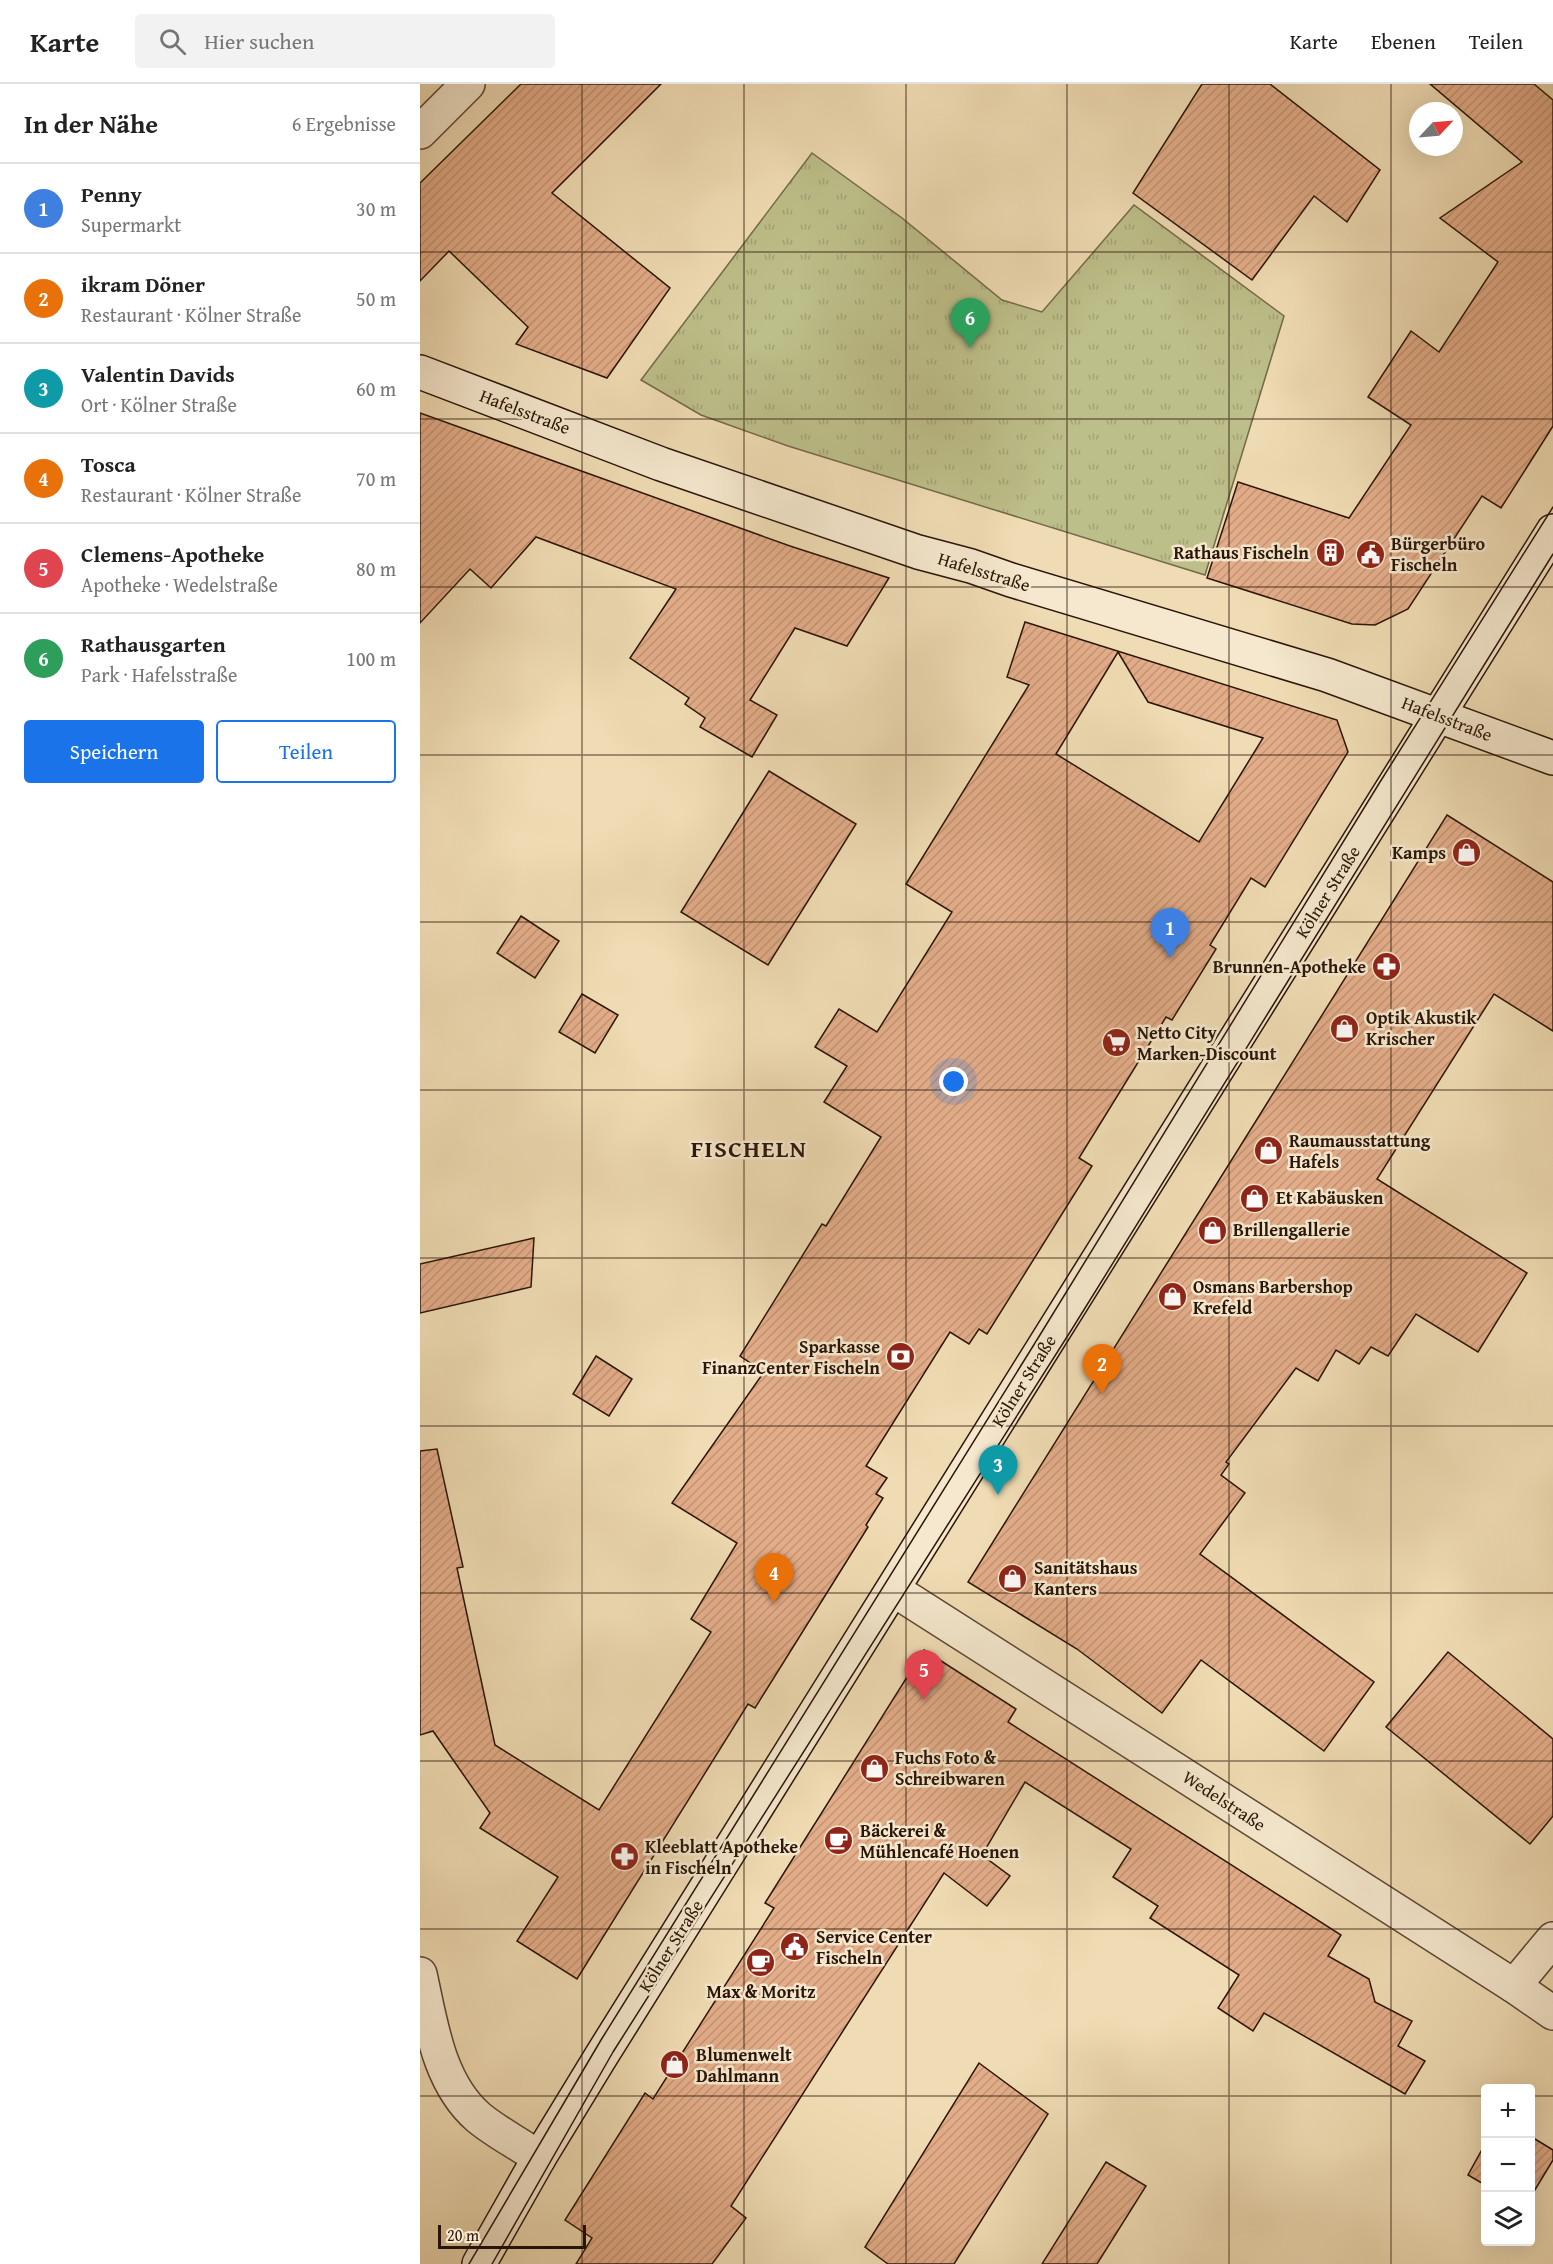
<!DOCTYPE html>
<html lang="de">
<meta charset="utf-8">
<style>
:root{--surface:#fff;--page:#f2f2f2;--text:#222;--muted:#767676;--line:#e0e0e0;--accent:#1a73e8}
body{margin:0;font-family:"Gentium Book Plus",serif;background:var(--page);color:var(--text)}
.controls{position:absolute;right:18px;bottom:18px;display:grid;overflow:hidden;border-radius:6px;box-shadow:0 6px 24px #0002}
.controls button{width:54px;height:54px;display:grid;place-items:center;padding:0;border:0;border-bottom:2px solid var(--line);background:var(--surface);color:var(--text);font:30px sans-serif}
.compass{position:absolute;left:989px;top:18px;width:54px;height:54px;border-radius:50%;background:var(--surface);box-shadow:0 6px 24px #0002;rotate:64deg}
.scale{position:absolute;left:18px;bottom:15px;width:148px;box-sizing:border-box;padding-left:6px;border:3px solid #2b1508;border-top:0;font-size:16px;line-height:21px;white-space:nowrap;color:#2b1508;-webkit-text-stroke:4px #f5e8ce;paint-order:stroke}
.you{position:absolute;left:534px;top:998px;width:21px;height:21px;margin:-15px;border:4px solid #fff;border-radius:50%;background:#1a73e8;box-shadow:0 0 0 9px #1a73e833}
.badge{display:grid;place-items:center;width:39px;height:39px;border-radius:50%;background:var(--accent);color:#fff;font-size:20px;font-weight:700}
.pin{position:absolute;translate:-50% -50px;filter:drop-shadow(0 2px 3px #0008)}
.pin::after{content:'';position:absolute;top:32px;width:21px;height:18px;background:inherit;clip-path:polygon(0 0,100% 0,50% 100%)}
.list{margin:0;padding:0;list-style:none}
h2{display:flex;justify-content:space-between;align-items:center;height:78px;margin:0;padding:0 24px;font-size:26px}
h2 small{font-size:20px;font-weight:400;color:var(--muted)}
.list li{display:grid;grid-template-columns:39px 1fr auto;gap:18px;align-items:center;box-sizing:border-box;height:90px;padding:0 24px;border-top:2px solid var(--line)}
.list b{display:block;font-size:22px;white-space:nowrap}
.list p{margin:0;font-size:20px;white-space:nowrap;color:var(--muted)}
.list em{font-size:20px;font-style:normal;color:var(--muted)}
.actions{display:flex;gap:12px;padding:18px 24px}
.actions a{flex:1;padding:14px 0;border:2px solid var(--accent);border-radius:6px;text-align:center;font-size:21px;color:var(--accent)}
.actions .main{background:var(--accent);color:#fff}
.icon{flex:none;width:33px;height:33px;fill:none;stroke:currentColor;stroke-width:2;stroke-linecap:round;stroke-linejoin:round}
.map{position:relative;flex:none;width:1133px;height:2180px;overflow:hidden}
header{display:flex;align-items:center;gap:36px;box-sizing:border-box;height:84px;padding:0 30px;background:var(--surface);border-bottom:2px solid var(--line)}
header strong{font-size:28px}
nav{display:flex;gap:33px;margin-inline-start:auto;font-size:21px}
.search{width:420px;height:54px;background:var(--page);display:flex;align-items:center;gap:15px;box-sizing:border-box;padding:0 21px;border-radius:6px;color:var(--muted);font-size:22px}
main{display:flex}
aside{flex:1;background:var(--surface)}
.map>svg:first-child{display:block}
.park{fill:url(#park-tufts);stroke:#746a49;stroke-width:1.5}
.building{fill:url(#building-hatch);stroke:#2b1508;stroke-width:1.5;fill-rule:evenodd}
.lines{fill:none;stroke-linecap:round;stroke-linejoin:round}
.minor-casing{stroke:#5c4733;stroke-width:36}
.secondary-casing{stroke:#2b1508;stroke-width:36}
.minor{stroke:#f5e8ce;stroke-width:33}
.secondary{stroke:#f5e8ce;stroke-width:33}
.tram{stroke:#2b1508;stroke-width:1.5}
.grid{fill:none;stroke:#2b1508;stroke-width:1.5;stroke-opacity:0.55}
.labels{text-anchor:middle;stroke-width:5;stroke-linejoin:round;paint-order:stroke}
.street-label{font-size:18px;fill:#2b1508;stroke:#f5e8ce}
.poi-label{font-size:18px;font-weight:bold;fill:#2b1508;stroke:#f5e8ce;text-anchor:start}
.district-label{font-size:24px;font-weight:bold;letter-spacing:1.5px;fill:#2b1508;stroke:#f5e8ce}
</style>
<header>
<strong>Karte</strong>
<div class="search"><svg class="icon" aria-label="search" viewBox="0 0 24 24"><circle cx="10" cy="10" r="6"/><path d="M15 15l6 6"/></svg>Hier suchen</div>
<nav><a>Karte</a><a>Ebenen</a><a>Teilen</a></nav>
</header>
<main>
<aside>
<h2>In der Nähe<small>6 Ergebnisse</small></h2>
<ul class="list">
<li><span class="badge" style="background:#3f7fe0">1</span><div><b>Penny</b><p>Supermarkt</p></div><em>30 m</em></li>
<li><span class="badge" style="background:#e8710a">2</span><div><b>ikram Döner</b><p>Restaurant · Kölner Straße</p></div><em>50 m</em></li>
<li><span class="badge" style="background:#0f9aa8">3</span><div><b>Valentin Davids</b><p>Ort · Kölner Straße</p></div><em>60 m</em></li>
<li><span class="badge" style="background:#e8710a">4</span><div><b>Tosca</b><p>Restaurant · Kölner Straße</p></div><em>70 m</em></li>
<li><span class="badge" style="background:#e0444e">5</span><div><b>Clemens-Apotheke</b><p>Apotheke · Wedelstraße</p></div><em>80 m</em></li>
<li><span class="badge" style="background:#2e9e5b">6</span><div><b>Rathausgarten</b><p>Park · Hafelsstraße</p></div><em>100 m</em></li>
</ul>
<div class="actions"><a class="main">Speichern</a><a>Teilen</a></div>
</aside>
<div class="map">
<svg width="1133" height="2180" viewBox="0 0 1133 2180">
<defs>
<pattern id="park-tufts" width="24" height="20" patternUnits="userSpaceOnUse" patternTransform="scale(1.5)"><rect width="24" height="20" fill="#bdbf8a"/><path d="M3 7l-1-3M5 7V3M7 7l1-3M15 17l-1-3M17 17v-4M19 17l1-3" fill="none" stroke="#a3a376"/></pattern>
<pattern id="building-hatch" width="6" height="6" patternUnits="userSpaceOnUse" patternTransform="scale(1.5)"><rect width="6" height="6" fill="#e3ad89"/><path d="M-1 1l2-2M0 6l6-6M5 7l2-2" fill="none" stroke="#c39475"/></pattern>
</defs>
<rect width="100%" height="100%" fill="#f0dcb4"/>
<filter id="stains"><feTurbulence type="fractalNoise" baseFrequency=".00333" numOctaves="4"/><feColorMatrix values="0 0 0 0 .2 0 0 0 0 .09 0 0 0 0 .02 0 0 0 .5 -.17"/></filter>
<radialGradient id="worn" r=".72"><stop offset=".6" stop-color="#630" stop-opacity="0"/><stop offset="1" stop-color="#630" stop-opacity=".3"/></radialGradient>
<polygon class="park" points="392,69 482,134 582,216 622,228 714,121 864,232 785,491 368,362 281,331 221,296"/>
<g class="building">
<polygon points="101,0 241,0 132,109 250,204 187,294 96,260 108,243 29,167 0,197 0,99"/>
<polygon points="782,0 850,0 960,86 927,138 894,112 832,196 713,109"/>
<polygon points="1010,0 1114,0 1133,16 1133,342 1081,424 1062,412 988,525 955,541 932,540 787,494 818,398 929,434 991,341 948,313 991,247 1019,268 1078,178 1020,134 1102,78"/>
<polygon points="0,329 370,462 469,494 427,562 375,544 330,616 357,631 332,673 280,643 285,634 265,620 269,614 210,574 256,505 116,453 71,504 50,485 0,539"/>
<path d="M605 538 917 636 928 668 845 803 831 794 790 861 796 865 752 936 746 933 659 1074 672 1082 567 1250 559 1245 549 1260 530 1248 446 1382 467 1394 456 1410 463 1414 446 1441 448 1443 335 1624 328 1620 157 1895 97 1857 138 1793 60 1744 70 1729 13 1647 0 1651V1367L17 1365 43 1483 37 1484 75 1661 179 1726 291 1548 271 1535 317 1459 252 1419 344 1288 320 1272 402 1140 406 1142 461 1053 404 1018 427 982 395 963 419 925 457 948 532 828 486 800 609 601 587 593ZM698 568 728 618 843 654 779 758 636 670Z"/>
<polygon points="349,687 436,740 348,881 261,828"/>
<polygon points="1027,731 1133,798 1133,947 1074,910 957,1095 1107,1189 1058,1268 996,1230 968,1272 951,1263 939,1280 916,1266 898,1297 876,1284 806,1378 809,1380 801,1391 825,1409 780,1470 954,1598 904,1667 781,1576 742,1629 657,1565 548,1498"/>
<polygon points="101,832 139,857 115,894 77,869"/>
<polygon points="162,910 198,931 175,969 139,948"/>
<polygon points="114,1154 111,1203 0,1229 0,1180"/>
<polygon points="176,1272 212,1295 189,1332 153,1310"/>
<polygon points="504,1566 596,1625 588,1638 921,1851 908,1872 949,1895 955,1918 992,1937 978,1962 1005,1977 985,2010 844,1929 833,1947 798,1924 819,1891 730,1834 738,1822 693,1793 711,1765 605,1698 562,1771 590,1792 567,1822 524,1789 311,2122 326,2134 292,2180 156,2180 172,2154 145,2136 225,2009 233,2015 354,1824 345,1819"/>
<polygon points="1028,1568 1133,1655 1133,1732 1110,1760 966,1643"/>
<polygon points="559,1979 628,2030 534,2180 468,2180 445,2163"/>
<polygon points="1110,2052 1133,2066 1133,2076 1110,2114"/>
<polygon points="1065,2060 1065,2101 1048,2091"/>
<polygon points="686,2078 726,2102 677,2180 622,2180"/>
</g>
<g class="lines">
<defs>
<g id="minor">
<polyline points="0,48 48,0"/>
<polyline points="474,1506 1094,1902 1133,1929"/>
<path d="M0 1890C11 1939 18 1998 58 2033 77 2049 100 2060 119 2074"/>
<polyline points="1094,1902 1133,1855"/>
</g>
<g id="secondary">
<polyline points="0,288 241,380 498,468 551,482 591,496 907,591 1133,674"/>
<polyline points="59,2180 119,2074 180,1974 1133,447"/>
</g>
</defs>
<use href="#minor" class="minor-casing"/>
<use href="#secondary" class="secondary-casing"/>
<use href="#minor" class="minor"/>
<use href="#secondary" class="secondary"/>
<g class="tram">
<polyline points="49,2180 181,1956 615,1259 960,698 1133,423"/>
<polyline points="72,2180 193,1968 652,1245 1133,470"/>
</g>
</g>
<path class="grid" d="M162 0V2180M324 0V2180M486 0V2180M647 0V2180M809 0V2180M971 0V2180M0 168H1133M0 335H1133M0 503H1133M0 671H1133M0 838H1133M0 1006H1133M0 1174H1133M0 1342H1133M0 1509H1133M0 1677H1133M0 1845H1133M0 2012H1066M1110 2012H1133"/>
<defs>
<symbol id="building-disc" viewBox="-11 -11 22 22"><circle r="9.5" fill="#8f2418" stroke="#f5e8ce"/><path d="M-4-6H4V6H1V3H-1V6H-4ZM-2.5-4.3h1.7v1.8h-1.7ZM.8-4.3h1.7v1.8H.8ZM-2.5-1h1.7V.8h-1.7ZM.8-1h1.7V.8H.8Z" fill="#fff"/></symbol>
<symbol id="civic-disc" viewBox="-11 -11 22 22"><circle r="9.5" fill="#8f2418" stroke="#f5e8ce"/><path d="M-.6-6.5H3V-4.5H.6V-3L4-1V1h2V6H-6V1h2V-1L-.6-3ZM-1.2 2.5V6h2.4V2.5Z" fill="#fff"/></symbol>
<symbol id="shop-disc" viewBox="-11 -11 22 22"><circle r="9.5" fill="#8f2418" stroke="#f5e8ce"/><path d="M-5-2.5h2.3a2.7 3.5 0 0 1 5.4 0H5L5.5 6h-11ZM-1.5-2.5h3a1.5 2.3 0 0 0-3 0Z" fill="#fff"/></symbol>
<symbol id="pharmacy-disc" viewBox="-11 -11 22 22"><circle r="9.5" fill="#8f2418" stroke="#f5e8ce"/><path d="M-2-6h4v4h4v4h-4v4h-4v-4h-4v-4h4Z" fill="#fff"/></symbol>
<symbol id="supermarket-disc" viewBox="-11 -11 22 22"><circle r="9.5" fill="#8f2418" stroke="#f5e8ce"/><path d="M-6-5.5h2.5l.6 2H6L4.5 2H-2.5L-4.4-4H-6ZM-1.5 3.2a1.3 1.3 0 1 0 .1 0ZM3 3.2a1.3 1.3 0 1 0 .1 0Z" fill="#fff"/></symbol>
<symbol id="bank-disc" viewBox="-11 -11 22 22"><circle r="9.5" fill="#8f2418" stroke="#f5e8ce"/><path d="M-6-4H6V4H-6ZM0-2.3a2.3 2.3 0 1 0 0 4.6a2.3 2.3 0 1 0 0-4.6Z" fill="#fff"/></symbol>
<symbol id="cafe-disc" viewBox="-11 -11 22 22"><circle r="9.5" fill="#8f2418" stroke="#f5e8ce"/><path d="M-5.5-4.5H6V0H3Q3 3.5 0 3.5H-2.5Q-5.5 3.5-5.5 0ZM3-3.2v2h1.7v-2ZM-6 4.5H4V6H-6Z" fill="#fff"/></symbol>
</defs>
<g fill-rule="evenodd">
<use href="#building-disc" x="894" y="452" width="33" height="33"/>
<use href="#civic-disc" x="934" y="454" width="33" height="33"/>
<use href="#shop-disc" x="1030" y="752" width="33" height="33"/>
<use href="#pharmacy-disc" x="950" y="866" width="33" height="33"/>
<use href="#shop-disc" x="908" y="928" width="33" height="33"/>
<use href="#supermarket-disc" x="680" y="942" width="33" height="33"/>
<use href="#shop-disc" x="832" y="1050" width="33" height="33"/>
<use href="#shop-disc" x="818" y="1098" width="33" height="33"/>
<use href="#shop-disc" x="776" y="1130" width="33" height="33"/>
<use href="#shop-disc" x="736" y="1196" width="33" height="33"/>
<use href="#bank-disc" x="464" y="1256" width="33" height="33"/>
<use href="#shop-disc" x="576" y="1478" width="33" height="33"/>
<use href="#shop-disc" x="438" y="1668" width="33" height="33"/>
<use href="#cafe-disc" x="402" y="1740" width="33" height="33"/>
<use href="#pharmacy-disc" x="188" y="1756" width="33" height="33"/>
<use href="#civic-disc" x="358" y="1846" width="33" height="33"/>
<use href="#cafe-disc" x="324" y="1862" width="33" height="33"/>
<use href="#shop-disc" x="238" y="1964" width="33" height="33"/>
</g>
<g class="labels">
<g class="street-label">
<text transform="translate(105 328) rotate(21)" y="6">Hafelsstraße</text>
<text transform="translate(564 488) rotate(17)" y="6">Hafelsstraße</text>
<text transform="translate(1027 635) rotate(21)" y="6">Hafelsstraße</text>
<text transform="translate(908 808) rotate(-58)" y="6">Kölner Straße</text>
<text transform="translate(604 1297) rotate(-58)" y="6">Kölner Straße</text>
<text transform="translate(804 1717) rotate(33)" y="6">Wedelstraße</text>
<text transform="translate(251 1862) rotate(-58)" y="6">Kölner Straße</text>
</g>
<g class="poi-label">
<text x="971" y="466">Bürgerbüro<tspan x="971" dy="21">Fischeln</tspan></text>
<text x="889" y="475" text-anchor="end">Rathaus Fischeln</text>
<text x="1026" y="775" text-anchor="end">Kamps</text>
<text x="946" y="889" text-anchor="end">Brunnen-Apotheke</text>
<text x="946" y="940">Optik Akustik<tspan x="946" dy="21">Krischer</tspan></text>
<text x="717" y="955">Netto City<tspan x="717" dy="21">Marken-Discount</tspan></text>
<text x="869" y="1063">Raumausstattung<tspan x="869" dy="21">Hafels</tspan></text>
<text x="856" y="1120">Et Kabäusken</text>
<text x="813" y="1152">Brillengallerie</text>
<text x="773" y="1209">Osmans Barbershop<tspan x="773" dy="21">Krefeld</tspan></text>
<text x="460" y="1269" text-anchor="end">Sparkasse<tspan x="460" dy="21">FinanzCenter Fischeln</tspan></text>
<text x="614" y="1490">Sanitätshaus<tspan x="614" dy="21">Kanters</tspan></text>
<text x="475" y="1680">Fuchs Foto &amp;<tspan x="475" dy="21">Schreibwaren</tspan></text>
<text x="440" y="1753">Bäckerei &amp;<tspan x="440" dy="21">Mühlencafé Hoenen</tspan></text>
<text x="225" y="1769">Kleeblatt Apotheke<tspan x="225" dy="21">in Fischeln</tspan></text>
<text x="396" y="1859">Service Center<tspan x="396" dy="21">Fischeln</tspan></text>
<text x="341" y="1914" text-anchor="middle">Max &amp; Moritz</text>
<text x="276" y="1977">Blumenwelt<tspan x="276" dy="21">Dahlmann</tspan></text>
</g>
<g class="district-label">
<text x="329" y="1073">FISCHELN</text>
</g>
</g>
<rect width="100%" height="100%" filter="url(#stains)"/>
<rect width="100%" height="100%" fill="url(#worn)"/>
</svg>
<div class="controls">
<button>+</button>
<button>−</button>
<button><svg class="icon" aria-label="layers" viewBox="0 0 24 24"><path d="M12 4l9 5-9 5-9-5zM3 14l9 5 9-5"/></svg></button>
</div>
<svg class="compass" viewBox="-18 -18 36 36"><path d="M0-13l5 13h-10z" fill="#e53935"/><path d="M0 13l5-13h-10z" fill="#767676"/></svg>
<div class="scale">20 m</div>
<div class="you"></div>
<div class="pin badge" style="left:750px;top:874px;background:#3f7fe0">1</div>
<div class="pin badge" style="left:682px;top:1310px;background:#e8710a">2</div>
<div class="pin badge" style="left:578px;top:1411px;background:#0f9aa8">3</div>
<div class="pin badge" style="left:354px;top:1519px;background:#e8710a">4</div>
<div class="pin badge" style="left:504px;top:1616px;background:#e0444e">5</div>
<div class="pin badge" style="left:550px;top:264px;background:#2e9e5b">6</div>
</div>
</main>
